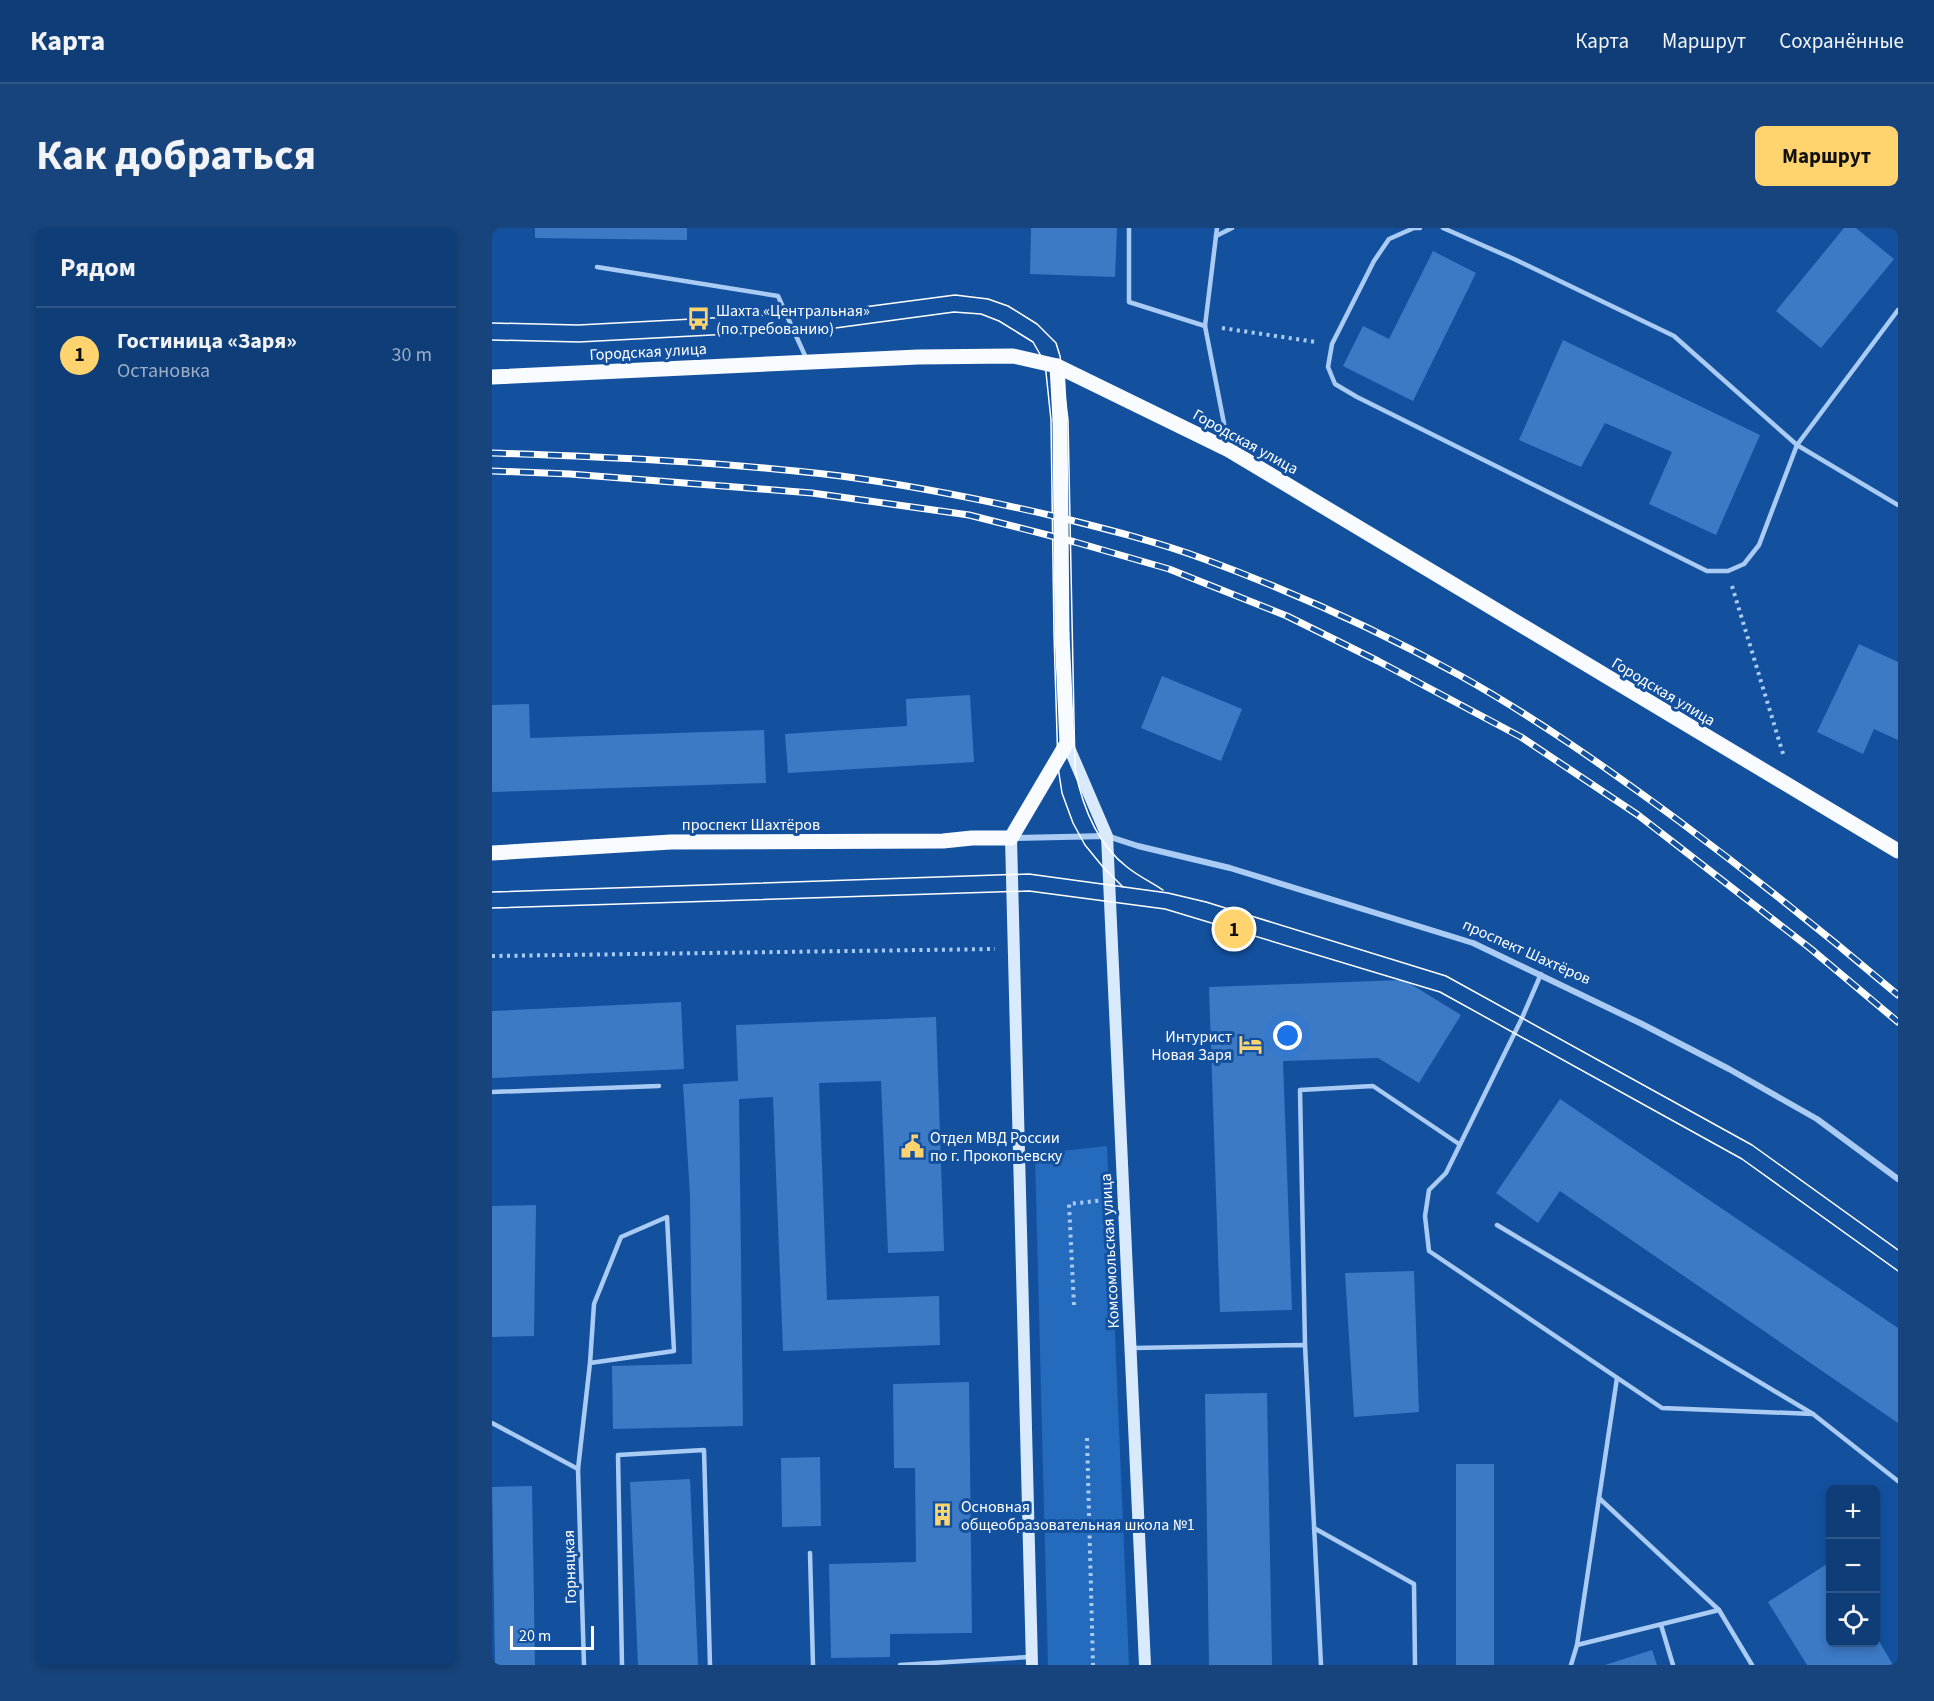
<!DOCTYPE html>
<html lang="ru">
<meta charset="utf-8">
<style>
:root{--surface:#0e3d77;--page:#17447c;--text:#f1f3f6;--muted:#9baec6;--line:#2e5689;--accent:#ffd46e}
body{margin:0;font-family:"Source Sans 3",sans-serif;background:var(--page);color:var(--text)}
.controls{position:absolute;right:18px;bottom:18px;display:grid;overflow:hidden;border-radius:9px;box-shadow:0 3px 9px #0003}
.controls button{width:54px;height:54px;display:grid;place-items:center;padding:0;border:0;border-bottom:2px solid var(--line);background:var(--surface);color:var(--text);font:30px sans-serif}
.scale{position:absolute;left:18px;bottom:15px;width:84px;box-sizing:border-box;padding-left:6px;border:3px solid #fff;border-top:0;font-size:16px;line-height:21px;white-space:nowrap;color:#fff;-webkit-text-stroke:4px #13519f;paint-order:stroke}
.you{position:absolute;left:796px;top:808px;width:21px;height:21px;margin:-15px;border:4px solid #fff;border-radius:50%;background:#1a73e8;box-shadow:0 0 0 9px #1a73e833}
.badge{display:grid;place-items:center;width:39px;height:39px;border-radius:50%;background:var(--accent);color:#111;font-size:20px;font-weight:700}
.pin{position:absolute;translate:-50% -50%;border:3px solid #fff;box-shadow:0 2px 6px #0006}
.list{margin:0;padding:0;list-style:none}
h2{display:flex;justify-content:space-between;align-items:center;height:78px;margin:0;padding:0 24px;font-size:26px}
h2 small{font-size:20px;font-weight:400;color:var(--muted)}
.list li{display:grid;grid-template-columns:39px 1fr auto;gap:18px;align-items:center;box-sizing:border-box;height:96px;padding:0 24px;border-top:2px solid var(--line)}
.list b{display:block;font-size:22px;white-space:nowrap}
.list p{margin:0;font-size:20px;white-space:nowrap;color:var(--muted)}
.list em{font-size:20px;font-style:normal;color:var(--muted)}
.icon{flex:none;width:33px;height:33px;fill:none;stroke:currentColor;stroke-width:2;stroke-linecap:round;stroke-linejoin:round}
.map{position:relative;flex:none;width:1406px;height:1437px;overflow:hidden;border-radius:9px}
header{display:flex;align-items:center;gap:36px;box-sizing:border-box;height:84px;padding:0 30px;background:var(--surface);border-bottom:2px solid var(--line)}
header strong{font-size:28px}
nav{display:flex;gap:33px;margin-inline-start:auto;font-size:21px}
.intro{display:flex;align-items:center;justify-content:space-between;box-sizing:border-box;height:144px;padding:0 36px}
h1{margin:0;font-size:42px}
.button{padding:15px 27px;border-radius:9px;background:var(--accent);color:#111;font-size:21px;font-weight:700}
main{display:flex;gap:36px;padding:0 36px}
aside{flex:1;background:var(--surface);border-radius:9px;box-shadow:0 3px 9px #0003}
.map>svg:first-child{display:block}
.green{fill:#256bbd}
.building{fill:#3c7ac6}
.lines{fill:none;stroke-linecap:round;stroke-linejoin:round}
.path{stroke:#aaccf4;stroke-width:4;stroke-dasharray:3 4.5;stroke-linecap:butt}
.lane{stroke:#aaccf4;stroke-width:4.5}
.street{stroke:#aaccf4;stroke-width:6}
.secondary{stroke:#daeafd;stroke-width:12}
.primary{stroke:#f8fbff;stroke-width:15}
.tram{stroke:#fff;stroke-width:1.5}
.rail-casing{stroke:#fff;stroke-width:7}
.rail{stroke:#13519f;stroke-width:4.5;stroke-dasharray:14;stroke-linecap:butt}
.primary-bridge{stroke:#f8fbff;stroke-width:15}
.labels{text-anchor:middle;stroke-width:6;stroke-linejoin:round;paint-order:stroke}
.poi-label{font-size:16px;fill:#fff;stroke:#13519f;text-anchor:start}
.street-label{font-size:16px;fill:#fff;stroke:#13519f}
</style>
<header>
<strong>Карта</strong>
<nav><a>Карта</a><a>Маршрут</a><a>Сохранённые</a></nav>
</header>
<div class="intro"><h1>Как добраться</h1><a class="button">Маршрут</a></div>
<main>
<aside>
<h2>Рядом<small></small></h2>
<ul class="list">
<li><span class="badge">1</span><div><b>Гостиница «Заря»</b><p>Остановка</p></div><em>30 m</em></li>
</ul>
</aside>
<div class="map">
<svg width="1406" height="1437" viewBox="0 0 1406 1437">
<rect width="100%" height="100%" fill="#13519f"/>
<polygon class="green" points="615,918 637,1437 556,1437 543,926"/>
<g class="building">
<polygon points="43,0 195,0 195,12 43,10"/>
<polygon points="539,0 625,0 623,49 538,46"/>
<polygon points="1352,0 1364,0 1402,31 1329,120 1284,83"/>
<polygon points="941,23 984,45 921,173 851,138 871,98 897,111"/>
<polygon points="1071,112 1268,207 1224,307 1157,276 1180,224 1113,195 1089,239 1027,212"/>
<polygon points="1367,416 1406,434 1406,512 1382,501 1371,526 1325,504"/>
<polygon points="670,448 750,481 729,533 649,500"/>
<polygon points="478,467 482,534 296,545 293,506 415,498 414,471"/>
<polygon points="37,476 38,510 272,502 274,555 0,564 0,477"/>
<polygon points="912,752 969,787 927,855 886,830 791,833 800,1082 728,1084 717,759"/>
<polygon points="189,774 192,841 0,850 0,783"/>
<polygon points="444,789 452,1023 396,1025 389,853 327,855 335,1072 447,1068 448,1117 291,1123 281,869 247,871 251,1198 121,1201 120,1138 200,1136 198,967 191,856 246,853 244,797"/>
<polygon points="1068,871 1406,1100 1406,1195 1068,963 1046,995 1004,965"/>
<polygon points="44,977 42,1108 0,1109 0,978"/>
<polygon points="922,1043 927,1184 862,1189 853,1045"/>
<polygon points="477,1154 480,1405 398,1406 398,1429 339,1430 337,1336 424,1334 423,1240 402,1240 401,1156"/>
<polygon points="775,1165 780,1437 717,1437 713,1166"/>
<polygon points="328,1229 329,1298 290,1299 289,1230"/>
<rect x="964" y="1236" width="38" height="201"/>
<polygon points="198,1251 206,1437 146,1437 138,1254"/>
<polygon points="40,1258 43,1437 3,1437 0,1259"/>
<polygon points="1338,1334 1338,1414 1384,1414 1384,1408 1401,1437 1315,1437 1276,1374"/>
<polygon points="1160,1422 1165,1437 1113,1437"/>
</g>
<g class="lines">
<g class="path">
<polyline points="730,100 824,114"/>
<polyline points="1240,358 1292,529"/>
<polyline points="0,728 503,721"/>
<polyline points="582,1077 577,976 613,972"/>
<polyline points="595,1210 601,1437"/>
</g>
<g class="lane">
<polyline points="637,0 637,74 713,98"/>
<polyline points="725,0 713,98 736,216"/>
<polyline points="928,0 922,0 897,11 882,33 840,116 836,139 843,156 865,169 1215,343 1236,343 1252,336 1267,317 1305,217 1406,82"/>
<polyline points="951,0 1022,31 1182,108 1305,217 1406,277"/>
<polyline points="724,8 740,0"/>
<polyline points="105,39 286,68 315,132"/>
<polyline points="1049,746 1030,790 954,945 937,962 933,988 937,1023 1170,1180 1321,1186"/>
<polyline points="0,864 167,858"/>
<polyline points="1005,997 1321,1186 1406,1253"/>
<polyline points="813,1117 808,862 881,858 967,916"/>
<polyline points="641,1120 813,1117 829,1437"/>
<polyline points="0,1195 86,1241"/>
<polyline points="1107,1270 1227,1382 1260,1437"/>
<polyline points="822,1300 922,1356 923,1437"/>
<polyline points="318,1325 321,1437"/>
<polyline points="1169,1397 1181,1437"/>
<polyline points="1085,1417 1227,1382"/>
<polyline points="92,1437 86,1241 98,1135 182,1123 175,989 129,1009 102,1076 98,1135"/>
<polyline points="130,1437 126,1227 212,1222 218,1437"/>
<polyline points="408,1437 537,1429"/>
<polyline points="1079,1437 1085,1417 1125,1150"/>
</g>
<polyline class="street" points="521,610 615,608 646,618 738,640 981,715 1150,796 1237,841 1325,891 1406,951"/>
<g class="secondary">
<polyline points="575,515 615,608 653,1437"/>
<polyline points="519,610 540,1437"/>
</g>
<g class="primary">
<polyline points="565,138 568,192"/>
<polyline points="0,149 426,129 521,128 565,138 737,222 1406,623"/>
<polyline points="0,625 179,614 451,613 480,610 519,610 575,515 570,406"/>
</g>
<g class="tram">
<path d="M0 95 86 97 334 84 463 67 496 71 516 78 545 96 564 115 568 128 576 192 583 541C590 577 605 616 635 639 646 648 659 654 671 662"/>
<polyline points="0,112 87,114 336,101 462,84 489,86 507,93 541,114 553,135 559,192 562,406 566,539 570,565 581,595 593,617 611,639 631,659"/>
<polyline points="0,664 537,646 676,665 714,674 954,748 1260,917 1406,1022"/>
<polyline points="0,680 537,663 673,681 948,764 1250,931 1406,1043"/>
</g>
<defs>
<g id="rail">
<path d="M0 225C116 229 233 234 349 248 423 258 498 273 570 290 618 302 666 314 712 331 799 363 886 402 967 447 1044 490 1116 541 1187 593 1262 649 1335 707 1406 767"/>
<polyline points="0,243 78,246 320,265 477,287 583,314 677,341 795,388 886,433 1029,509 1146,587 1319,721 1406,794"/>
</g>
</defs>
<use href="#rail" class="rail-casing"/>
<use href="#rail" class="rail"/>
<polyline class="primary-bridge" points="568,192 570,406"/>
</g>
<defs>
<symbol id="bus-bare" viewBox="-9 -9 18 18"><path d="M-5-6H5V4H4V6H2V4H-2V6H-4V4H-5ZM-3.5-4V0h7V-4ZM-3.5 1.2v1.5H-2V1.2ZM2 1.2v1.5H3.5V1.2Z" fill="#ffd46e" stroke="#13519f" stroke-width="2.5" paint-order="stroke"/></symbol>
<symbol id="hotel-bare" viewBox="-9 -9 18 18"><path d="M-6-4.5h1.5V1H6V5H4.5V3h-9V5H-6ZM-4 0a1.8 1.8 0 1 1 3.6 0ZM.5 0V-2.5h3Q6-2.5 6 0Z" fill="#ffd46e" stroke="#13519f" stroke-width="2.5" paint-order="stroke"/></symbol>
<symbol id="civic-bare" viewBox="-9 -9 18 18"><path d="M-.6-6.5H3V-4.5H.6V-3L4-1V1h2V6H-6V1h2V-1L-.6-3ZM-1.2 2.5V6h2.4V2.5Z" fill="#ffd46e" stroke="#13519f" stroke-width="2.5" paint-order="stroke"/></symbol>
<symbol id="building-bare" viewBox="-9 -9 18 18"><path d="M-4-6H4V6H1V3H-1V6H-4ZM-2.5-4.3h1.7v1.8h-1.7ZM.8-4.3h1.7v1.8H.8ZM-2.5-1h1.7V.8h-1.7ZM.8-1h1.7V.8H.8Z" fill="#ffd46e" stroke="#13519f" stroke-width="2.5" paint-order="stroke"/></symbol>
</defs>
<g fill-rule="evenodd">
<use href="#bus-bare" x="190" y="74" width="33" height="33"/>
<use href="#hotel-bare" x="742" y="800" width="33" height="33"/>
<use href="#civic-bare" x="404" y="902" width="33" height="33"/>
<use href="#building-bare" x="434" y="1270" width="33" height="33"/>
</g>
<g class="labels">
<g class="poi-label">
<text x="224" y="88">Шахта «Центральная»<tspan x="224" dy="18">(по требованию)</tspan></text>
<text x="740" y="814" text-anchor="end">Интурист<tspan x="740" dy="18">Новая Заря</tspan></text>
<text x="438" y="915">Отдел МВД России<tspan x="438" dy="18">по г. Прокопьевску</tspan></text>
<text x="469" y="1284">Основная<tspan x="469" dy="18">общеобразовательная школа №1</tspan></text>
</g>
<g class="street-label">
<text transform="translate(156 123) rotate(-3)" y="6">Городская улица</text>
<text transform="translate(754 213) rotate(29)" y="6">Городская улица</text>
<text transform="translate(1172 463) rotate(31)" y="6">Городская улица</text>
<text x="259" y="602">проспект Шахтёров</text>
<text transform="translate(1035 723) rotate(24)" y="6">проспект Шахтёров</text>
<text transform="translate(617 1023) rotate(-93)" y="6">Комсомольская улица</text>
<text transform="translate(77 1339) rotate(-92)" y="6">Горняцкая</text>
</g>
</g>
</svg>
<div class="controls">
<button>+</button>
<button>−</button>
<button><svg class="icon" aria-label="locate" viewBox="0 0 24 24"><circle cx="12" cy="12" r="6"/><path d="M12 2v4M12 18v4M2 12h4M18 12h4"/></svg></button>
</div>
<div class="scale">20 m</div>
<div class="you"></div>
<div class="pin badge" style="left:742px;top:701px">1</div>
</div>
</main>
